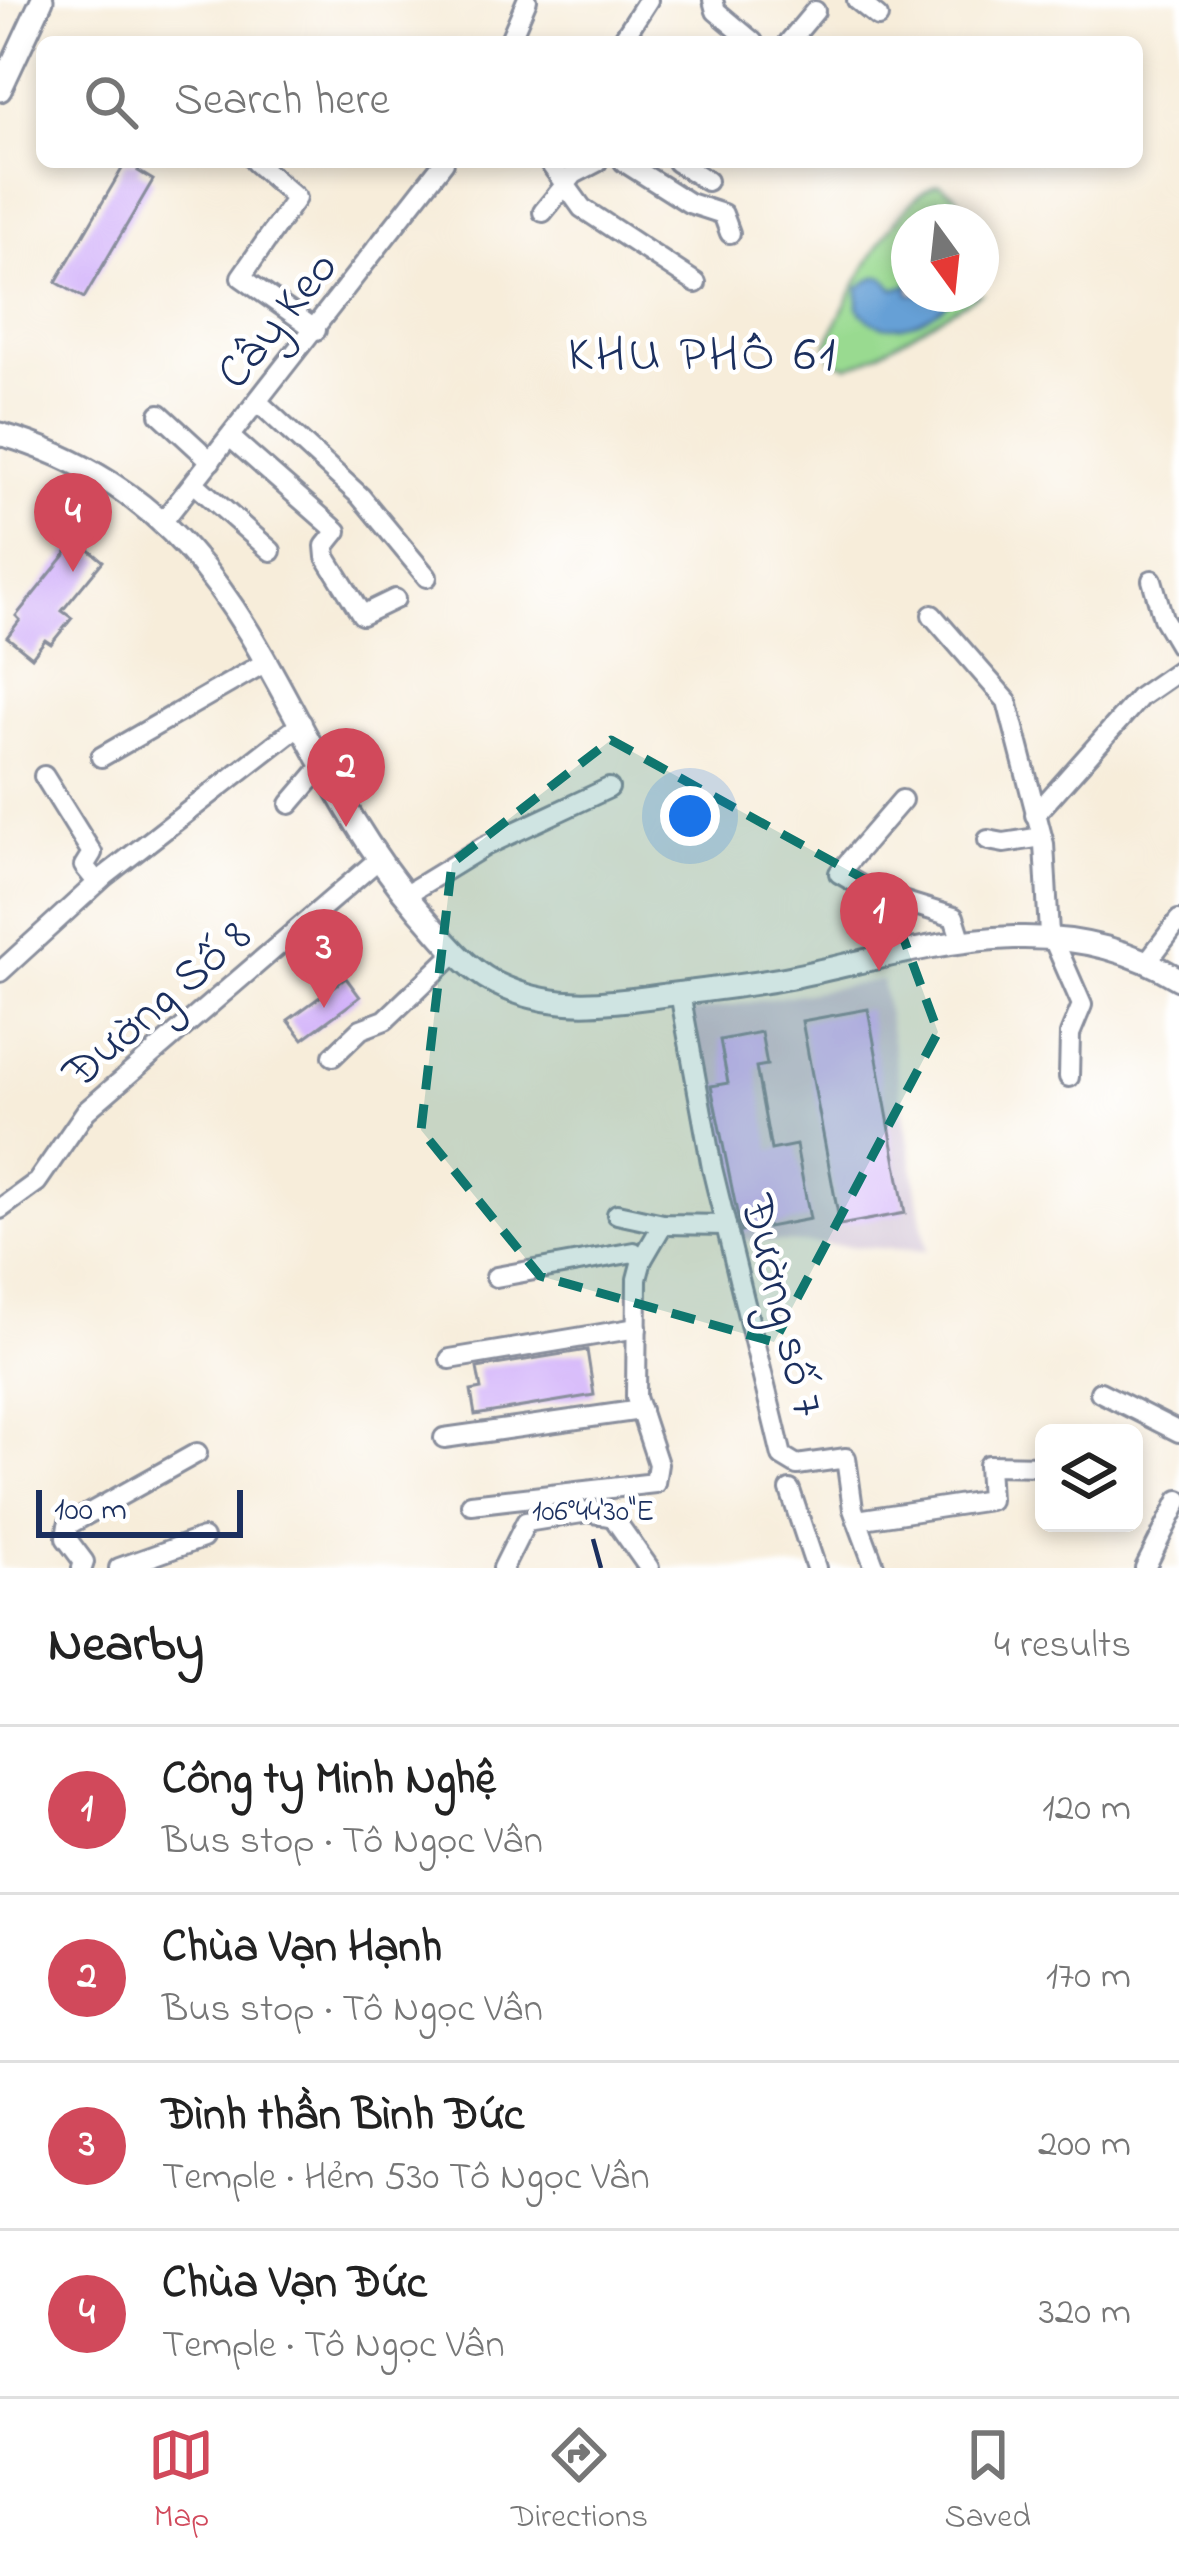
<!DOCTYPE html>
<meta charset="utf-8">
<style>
:root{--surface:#fff;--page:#f6f6f6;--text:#222;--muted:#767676;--line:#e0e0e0;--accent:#d1495b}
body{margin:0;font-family:"Indie Flower",sans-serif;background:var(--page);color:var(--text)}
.controls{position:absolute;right:36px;bottom:36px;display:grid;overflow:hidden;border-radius:18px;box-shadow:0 6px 18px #0003}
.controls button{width:108px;height:108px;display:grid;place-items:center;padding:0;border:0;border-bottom:3px solid var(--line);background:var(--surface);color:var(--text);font:60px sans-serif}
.compass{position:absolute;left:891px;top:204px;width:108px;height:108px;border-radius:50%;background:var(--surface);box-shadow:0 6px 18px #0003;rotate:165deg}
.scale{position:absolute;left:36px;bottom:30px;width:207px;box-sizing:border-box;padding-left:12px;border:6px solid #1b2f5e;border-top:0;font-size:33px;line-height:42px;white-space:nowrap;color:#1b2f5e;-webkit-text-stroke:9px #fff;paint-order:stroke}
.you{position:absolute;left:690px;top:816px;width:42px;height:42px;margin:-30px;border:9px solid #fff;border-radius:50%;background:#1a73e8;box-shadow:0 0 0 18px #1a73e833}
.badge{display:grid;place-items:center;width:78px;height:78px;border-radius:50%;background:var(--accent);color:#fff;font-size:39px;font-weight:700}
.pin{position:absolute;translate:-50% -99px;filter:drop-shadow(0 3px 6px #0008)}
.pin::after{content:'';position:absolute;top:63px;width:42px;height:36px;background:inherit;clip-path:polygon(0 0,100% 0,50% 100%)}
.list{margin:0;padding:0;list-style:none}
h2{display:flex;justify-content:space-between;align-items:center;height:156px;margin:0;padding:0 48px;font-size:51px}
h2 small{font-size:39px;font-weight:400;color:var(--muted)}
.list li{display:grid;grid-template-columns:78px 1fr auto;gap:36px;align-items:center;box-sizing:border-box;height:168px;padding:0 48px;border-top:3px solid var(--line)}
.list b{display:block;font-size:45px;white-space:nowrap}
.list p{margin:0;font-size:39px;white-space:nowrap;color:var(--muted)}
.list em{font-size:39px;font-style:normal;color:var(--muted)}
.icon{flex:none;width:66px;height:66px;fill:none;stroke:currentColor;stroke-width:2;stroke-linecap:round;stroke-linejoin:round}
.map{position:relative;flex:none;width:1179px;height:1568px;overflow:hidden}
.search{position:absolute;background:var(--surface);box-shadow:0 6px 18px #0003;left:36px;right:36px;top:36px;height:132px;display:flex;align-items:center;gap:30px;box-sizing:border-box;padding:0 42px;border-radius:18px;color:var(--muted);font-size:45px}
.sheet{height:828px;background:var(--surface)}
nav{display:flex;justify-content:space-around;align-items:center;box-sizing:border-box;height:168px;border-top:3px solid var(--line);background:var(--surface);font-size:33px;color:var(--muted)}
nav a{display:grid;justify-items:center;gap:6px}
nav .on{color:var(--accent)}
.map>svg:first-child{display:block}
.industrial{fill:#cebed0}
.green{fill:#99da90;stroke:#5a8477;stroke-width:3}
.water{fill:#66a0d6;stroke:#40689a;stroke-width:3}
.building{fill:#d0aff9}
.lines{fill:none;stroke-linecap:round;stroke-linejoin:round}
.minor-casing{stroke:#898e9c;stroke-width:24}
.major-casing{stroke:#898e9c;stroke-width:27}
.minor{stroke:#fff;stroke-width:18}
.major{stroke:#fff;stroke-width:21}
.marked{fill:#0f766e;fill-opacity:0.2;stroke:#0f766e;stroke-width:9;stroke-dasharray:24 15;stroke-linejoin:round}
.ticks{fill:none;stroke:#1b2f5e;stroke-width:4.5}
.labels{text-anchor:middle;stroke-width:9;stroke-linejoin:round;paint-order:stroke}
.street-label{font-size:48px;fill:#1b2f5e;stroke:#fff}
.neighbourhood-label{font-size:51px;letter-spacing:3px;fill:#1b2f5e;stroke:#fff}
.ticks-label{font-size:30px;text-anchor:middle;fill:#1b2f5e;stroke:#fff;stroke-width:9;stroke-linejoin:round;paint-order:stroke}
</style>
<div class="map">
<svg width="1179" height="1568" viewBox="0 0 1179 1568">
<rect width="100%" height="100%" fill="#fff"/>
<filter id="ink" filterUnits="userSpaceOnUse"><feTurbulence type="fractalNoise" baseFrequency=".00833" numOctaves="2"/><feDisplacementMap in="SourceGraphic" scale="24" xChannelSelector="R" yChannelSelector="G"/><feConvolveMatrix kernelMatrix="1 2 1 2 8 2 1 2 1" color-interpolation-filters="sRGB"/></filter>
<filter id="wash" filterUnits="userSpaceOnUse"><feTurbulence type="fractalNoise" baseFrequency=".004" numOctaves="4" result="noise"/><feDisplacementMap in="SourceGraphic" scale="48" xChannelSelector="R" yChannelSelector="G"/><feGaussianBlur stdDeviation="2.7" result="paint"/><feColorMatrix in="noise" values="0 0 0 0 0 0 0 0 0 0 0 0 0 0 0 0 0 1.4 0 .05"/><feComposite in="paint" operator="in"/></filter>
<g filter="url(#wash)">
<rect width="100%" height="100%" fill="#f7edda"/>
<polygon class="industrial" points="882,980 927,1251 733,1239 687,1013"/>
<path class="green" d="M939 184 957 196 971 222H909V294H980L865 361 848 366 833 361 827 345C842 306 898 195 939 184Z"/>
<g class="water">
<polygon points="938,201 951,206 963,222 915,222"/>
<path d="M875 277H884L894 289 909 285V294H956C933 321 881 345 858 307V288Z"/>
</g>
<g id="blocks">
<g class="building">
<polygon points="126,162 143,162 138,171 153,180 84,298 56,282"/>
<polygon points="77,540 103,561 62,611 72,618 51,644 45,640 32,657 7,637 20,620 16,616"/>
<polygon points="346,978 360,997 303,1039 288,1020"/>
<polygon points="868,1009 905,1213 840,1225 802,1021"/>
<polygon points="761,1032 767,1065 756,1067 771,1150 796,1145 810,1219 741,1232 711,1086 728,1083 720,1040"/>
<polygon points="587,1350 594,1395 475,1415 471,1391 481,1389 477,1368"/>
</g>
</g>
</g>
<g filter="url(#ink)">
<use href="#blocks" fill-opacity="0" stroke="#898e9c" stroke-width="3"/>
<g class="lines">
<defs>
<g id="minor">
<polyline points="713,0 716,11 753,42"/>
<polyline points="857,0 878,17"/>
<polyline points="509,42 527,0"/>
<polyline points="621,42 648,0"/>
<polyline points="789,42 815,11"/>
<polyline points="255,162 296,198 241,277 316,330"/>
<polyline points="549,162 582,208 696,283"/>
<polyline points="624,162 689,203 723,214 730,233"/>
<polyline points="677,162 707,181"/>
<polyline points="543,212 574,174 597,162"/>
<polyline points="258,402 360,496 427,577"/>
<polyline points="160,414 211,461"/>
<polyline points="230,437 337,531 325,546 326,557 362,615 395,599"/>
<polyline points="194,483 271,551"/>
<polyline points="164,520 444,162"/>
<polyline points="1152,580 1163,618 1179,645"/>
<polyline points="932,615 1007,701 1044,844 1049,934"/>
<polyline points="101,757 266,662"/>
<polyline points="44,776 92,853 84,866 97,882"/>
<polyline points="902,800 839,873 870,891 954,917 961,939"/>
<polyline points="290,804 325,763"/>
<polyline points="1035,815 1140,697 1179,670"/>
<polyline points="988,840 1004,843 1042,837"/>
<polyline points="405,895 485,846 609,788"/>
<polyline points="1051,934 1082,1005 1070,1034 1069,1077"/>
<polyline points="1147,962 1179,920"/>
<polyline points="0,972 105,876 302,723"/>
<polyline points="680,993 712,1168 782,1456 797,1465 846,1458 853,1509 875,1568"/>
<polyline points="333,1056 361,1029 385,1020 455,953"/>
<polyline points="0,1209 37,1182 86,1111 380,858"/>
<polyline points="617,1214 663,1224 726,1225"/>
<polyline points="496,1277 634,1252 642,1260"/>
<polyline points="450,1359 637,1328"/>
<polyline points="1100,1392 1179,1432"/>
<polyline points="444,1438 641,1410"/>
<polyline points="790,1490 816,1568"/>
<polyline points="471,1504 655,1483 658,1464 636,1397 637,1279 642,1260 663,1224"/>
<polyline points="857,1520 990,1500 988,1465 1044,1466"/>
<polyline points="82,1568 84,1562 66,1538 68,1525 197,1453"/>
<polyline points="119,1568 203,1538"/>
<polyline points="503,1568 526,1522 588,1512 613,1517 649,1568"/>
<polyline points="1145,1568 1179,1500"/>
</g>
<g id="major">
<polyline points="0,90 42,0"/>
<path d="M0 434C260 509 267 734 419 911 446 941 467 972 506 988 560 1011 610 1003 666 995 708 990 751 985 792 977 924 949 1055 903 1179 979"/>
</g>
</defs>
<use href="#minor" class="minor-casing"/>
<use href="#major" class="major-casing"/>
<use href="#minor" class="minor"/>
<use href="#major" class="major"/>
</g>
</g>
<path class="marked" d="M611 740 886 891 938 1032 774 1342 540 1276 421 1130 452 863Z"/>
<path class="ticks" d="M593 1539 601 1568"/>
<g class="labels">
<g class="street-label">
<text transform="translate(275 318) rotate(-51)" y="17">Cây Keo</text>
<text transform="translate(155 1002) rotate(-41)" y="17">Đường Số 8</text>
<text transform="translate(785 1305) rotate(76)" y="17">Đường số 7</text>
</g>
<g class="neighbourhood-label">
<text x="703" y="369">KHU PHỐ 61</text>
</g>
</g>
<g class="ticks-label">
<text x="593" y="1520">106°44'30"E</text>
</g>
</svg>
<div class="controls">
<button><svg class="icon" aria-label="layers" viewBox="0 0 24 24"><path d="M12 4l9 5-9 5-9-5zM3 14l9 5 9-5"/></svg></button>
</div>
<svg class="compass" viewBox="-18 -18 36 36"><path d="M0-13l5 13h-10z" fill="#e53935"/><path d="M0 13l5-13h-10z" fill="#767676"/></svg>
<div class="scale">100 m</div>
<div class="you"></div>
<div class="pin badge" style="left:879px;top:971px">1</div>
<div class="pin badge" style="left:346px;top:827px">2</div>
<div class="pin badge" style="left:324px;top:1008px">3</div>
<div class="pin badge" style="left:73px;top:572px">4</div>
<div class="search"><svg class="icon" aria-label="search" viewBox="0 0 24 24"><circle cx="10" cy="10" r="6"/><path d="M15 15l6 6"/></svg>Search here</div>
</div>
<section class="sheet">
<h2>Nearby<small>4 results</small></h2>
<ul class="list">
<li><span class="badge">1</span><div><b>Công ty Minh Nghệ</b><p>Bus stop · Tô Ngọc Vân</p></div><em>120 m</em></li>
<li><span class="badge">2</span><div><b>Chùa Vạn Hạnh</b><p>Bus stop · Tô Ngọc Vân</p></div><em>170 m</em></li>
<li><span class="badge">3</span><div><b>Đình thần Bình Đức</b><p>Temple · Hẻm 530 Tô Ngọc Vân</p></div><em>200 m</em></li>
<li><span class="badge">4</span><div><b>Chùa Vạn Đức</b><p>Temple · Tô Ngọc Vân</p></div><em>320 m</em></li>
</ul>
</section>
<nav>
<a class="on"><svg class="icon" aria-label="map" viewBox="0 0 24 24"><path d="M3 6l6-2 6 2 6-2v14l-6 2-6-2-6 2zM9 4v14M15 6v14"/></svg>Map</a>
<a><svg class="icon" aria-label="directions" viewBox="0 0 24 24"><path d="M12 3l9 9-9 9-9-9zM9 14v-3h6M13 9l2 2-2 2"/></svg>Directions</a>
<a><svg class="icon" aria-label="saved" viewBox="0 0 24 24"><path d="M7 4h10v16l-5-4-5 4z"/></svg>Saved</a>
</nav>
